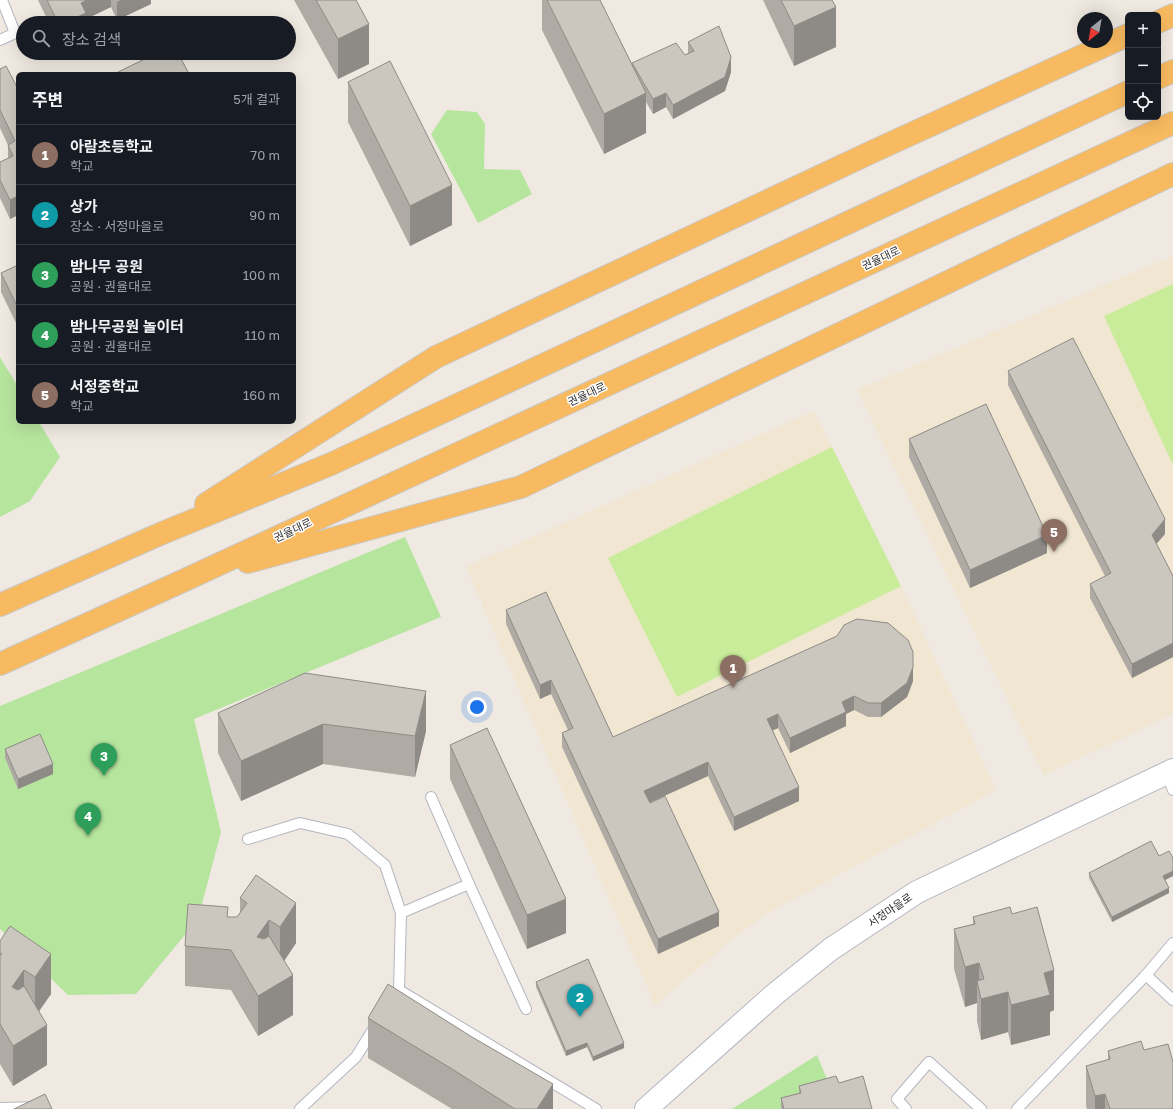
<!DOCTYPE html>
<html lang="ko">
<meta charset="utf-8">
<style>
:root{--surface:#171b24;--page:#20242c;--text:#f1f3f6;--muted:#9ea1a6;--line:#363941;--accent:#2563eb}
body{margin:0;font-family:"Golos Text","Noto Sans KR",sans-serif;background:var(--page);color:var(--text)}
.controls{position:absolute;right:12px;top:12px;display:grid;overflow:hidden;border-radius:6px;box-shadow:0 4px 16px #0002}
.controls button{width:36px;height:36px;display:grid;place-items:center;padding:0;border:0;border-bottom:1px solid var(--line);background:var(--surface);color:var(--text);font:20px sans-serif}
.compass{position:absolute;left:1077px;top:12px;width:36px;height:36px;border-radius:50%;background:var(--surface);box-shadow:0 4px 16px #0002;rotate:211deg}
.you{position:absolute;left:477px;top:707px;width:14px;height:14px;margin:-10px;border:3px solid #fff;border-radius:50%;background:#1a73e8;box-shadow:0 0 0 6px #1a73e833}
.badge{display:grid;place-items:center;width:26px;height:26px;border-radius:50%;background:var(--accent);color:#fff;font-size:13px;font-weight:700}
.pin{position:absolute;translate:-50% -33px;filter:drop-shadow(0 1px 2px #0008)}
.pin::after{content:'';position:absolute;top:21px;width:14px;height:12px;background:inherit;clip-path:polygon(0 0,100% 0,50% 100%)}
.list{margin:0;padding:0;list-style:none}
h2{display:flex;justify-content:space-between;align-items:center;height:52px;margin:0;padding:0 16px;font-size:17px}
h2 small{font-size:13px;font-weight:400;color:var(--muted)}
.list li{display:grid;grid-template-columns:26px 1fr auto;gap:12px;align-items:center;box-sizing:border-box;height:60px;padding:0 16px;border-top:1px solid var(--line)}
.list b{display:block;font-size:15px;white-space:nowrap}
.list p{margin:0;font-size:13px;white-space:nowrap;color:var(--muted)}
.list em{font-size:13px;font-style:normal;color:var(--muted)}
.icon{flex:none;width:22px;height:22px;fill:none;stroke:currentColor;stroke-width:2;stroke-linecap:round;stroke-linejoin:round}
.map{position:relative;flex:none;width:1173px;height:1109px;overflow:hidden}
.search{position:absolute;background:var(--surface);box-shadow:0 4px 16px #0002;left:16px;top:16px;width:280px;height:44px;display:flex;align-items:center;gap:10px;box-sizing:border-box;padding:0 14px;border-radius:22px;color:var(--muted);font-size:15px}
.panel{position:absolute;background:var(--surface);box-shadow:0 4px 16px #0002;left:16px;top:72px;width:280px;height:352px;border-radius:6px}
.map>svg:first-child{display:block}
.education{fill:#f0e6d1}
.green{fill:#b6e59e}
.pitch{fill:#c9ec9a}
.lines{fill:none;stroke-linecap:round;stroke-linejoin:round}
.service-casing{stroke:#b4b7c1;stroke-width:12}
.secondary-casing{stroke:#b4b7c1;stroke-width:24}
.trunk-casing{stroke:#c9c9c9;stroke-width:24}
.service{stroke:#fff;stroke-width:10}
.secondary{stroke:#fff;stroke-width:22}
.trunk{stroke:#f8ba60;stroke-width:22}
.wall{fill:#afaba4}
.shaded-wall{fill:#8e8b86}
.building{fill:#cbc7bf;stroke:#8e8b86}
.labels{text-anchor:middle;stroke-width:3;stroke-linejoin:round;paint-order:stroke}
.street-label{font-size:11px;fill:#2e2e2e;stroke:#fff}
</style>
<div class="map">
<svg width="1173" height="1109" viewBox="0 0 1173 1109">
<rect width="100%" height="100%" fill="#efe9e1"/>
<g class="education">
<polygon points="1173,256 1173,714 1044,775 857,390"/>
<polygon points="814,411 901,586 996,790 773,910 742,931 655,1005 466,567"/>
</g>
<g class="green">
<polygon points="447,110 477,112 485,124 484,169 520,170 532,194 478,223 431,134"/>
<polygon points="0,357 18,387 18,422 39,422 60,457 30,501 0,517"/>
<polygon points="405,537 441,617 194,719 221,832 198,919 136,994 68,995 0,929 0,706"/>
<polygon points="817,1055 833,1094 791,1109 732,1109"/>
</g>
<g class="pitch">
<polygon points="1173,284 1173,465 1104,316"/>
<polygon points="832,447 901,586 677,697 608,558"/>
</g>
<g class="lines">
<defs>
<g id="service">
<polyline points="0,40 15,33 2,0"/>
<polyline points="1166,773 1173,790"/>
<polyline points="431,797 469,884"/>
<polyline points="248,839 300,823 348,834 385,865 401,913 399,990"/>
<polyline points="401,913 469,884 526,1009"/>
<polyline points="1146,975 1173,1000"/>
<polyline points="392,1002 399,990 596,1109"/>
<polyline points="0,1108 39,1107 45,1109"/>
<polyline points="300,1109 356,1057 374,1028"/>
<polyline points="906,1109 897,1099 929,1062 981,1109"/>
<polyline points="1017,1109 1146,975 1173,943"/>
</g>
<polyline id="secondary" points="646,1109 775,994 831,949 917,892 1173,770"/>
<g id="trunk">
<polyline points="1158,22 1173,15"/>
<polyline points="1158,78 1173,71"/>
<polyline points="206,504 436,357 876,150 1128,35"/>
<polyline points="248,562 521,487 1173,174"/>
<polyline points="0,605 160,534 331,464 1128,92"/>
<polyline points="0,664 187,579 1173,123"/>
</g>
</defs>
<use href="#service" class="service-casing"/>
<use href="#secondary" class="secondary-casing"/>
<use href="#trunk" class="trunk-casing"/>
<use href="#service" class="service"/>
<use href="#secondary" class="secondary"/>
<use href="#trunk" class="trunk"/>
</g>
<g class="wall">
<polygon points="38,0 151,0 151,4 117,20 111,7 86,19 86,23 49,23"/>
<polygon points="294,0 356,0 369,64 338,79"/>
<polygon points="542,0 600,0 632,64 685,55 688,53 688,42 731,72 725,91 673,119 666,107 653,114 646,102 646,133 604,154 542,30"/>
<polygon points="763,0 832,0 836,47 794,66"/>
<polygon points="0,69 18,89 18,215 10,219 0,198 0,162 8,159 8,145 0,128"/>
<polygon points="348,82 452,225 410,246 348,122"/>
<polygon points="18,265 18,327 1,292 1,273"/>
<polygon points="1008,371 1165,534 1156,544 1173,576 1173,657 1132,678 1090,598 1090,584 1105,576 1008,385"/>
<polygon points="909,439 1047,553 970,588 909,457"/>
<polygon points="506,610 613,737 913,666 913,681 907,697 881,717 868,717 854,710 846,714 846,726 790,753 778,728 773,730 799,801 734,831 708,776 649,803 719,926 658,954 562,747 562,733 568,730 551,694 540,699 506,624"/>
<polygon points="218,713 426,731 415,777 323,764 241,801 218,753"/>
<polygon points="450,745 566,933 527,949 450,779"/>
<polygon points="5,749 53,774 18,789 5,758"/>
<polygon points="1159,856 1173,876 1165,880 1169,893 1112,922 1089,878 1089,873"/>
<polygon points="256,875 296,943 284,961 293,1015 258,1036 231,990 185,986 185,946 228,917 237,917 240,913 240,898"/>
<polygon points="1012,914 1054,1010 1050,1012 1050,1035 1011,1045 1008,1032 981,1040 977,1021 977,1003 965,1007 954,969 954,929 973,924 973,917"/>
<polygon points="0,941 51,994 39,1011 47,1065 13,1086 0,1064"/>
<polygon points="536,982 624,1048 593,1061 587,1047 566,1056 536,987"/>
<polygon points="368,1018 553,1109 452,1109 368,1058"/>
<polygon points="1144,1050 1173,1109 1087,1109 1086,1106 1086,1066 1108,1060 1108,1051"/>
<polygon points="839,1083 872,1109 781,1109 781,1098 799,1093 799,1086"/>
</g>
<g class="shaded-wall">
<polygon points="87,0 111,0 111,7 86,19 86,23 64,23 81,3"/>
<polygon points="121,0 151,0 151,4 117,20 117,2"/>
<polygon points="836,7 836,47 794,66 794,26"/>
<polygon points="369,24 369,64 338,79 338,39"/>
<polygon points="731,57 731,72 725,91 673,119 673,105"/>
<polygon points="646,93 646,133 604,154 604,114"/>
<polygon points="666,93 666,107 653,114 653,99"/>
<polygon points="452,185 452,225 410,246 410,206"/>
<polygon points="18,196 18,215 10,219 10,200"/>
<polygon points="1165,519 1165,534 1152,549 1152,535"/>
<polygon points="1047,535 1047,553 970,588 970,570"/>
<polygon points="1173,643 1173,657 1132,678 1132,664"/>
<polygon points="913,652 913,681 907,697 881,717 881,703"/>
<polygon points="551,680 551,694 540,699 540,685"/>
<polygon points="426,691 426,731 415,777 415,736"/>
<polygon points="854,696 854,710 846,714 846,726 790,753 790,738 842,702"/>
<polygon points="778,714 778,728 767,733 767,719"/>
<polygon points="323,724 323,764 241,801 241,761"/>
<polygon points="708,762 708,776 644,805 644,791"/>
<polygon points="53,764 53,774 18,789 18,779"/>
<polygon points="799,787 799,801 734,831 734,817"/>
<polygon points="1173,871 1173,876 1163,881 1163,876"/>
<polygon points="1169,888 1169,893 1112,922 1112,917"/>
<polygon points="566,899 566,933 527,949 527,915"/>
<polygon points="296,903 296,943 280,967 280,927"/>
<polygon points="719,912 719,926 658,954 658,939"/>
<polygon points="269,920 269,960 257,937"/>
<polygon points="51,954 51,994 35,1017 35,977"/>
<polygon points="979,963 979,990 977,981 977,1003 965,1007 965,967"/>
<polygon points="24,970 24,1010 12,987"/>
<polygon points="1054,970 1054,1010 1050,1012 1050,1035 1011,1045 1011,1005 1044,973"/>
<polygon points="293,975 293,1015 258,1036 258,996"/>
<polygon points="1008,992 1008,1032 981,1040 981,999"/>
<polygon points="47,1025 47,1065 13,1086 13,1046"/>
<polygon points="587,1043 587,1047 566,1056 566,1051"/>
<polygon points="624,1043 624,1048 593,1061 593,1057"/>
<polygon points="553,1084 553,1109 537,1109"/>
<polygon points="1105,1094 1105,1109 1095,1109 1095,1096"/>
</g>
<g class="building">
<polygon points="47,0 87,0 81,3 86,13 64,23 58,23"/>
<polygon points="316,0 356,0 369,24 338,39"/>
<polygon points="547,0 600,0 646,93 604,114"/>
<polygon points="781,0 832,0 836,7 794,26"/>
<polygon points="719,26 731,57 725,77 673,105 666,93 653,99 632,63 676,43 685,55 694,51 688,42"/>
<polygon points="157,53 178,53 189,74 114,74"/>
<polygon points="390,61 452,185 410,206 348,82"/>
<polygon points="6,66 18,89 18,196 10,200 0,180 0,162 13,156 8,145 15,141 0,110 0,69"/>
<polygon points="18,265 18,308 1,273"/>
<polygon points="1073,338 1165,519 1152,535 1173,576 1173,643 1132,664 1090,584 1111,573 1008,371"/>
<polygon points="986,404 1047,535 970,570 909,439"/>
<polygon points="546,592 613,737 837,636 844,625 857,619 888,623 908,640 913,652 913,667 907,683 881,703 868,703 854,696 842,702 846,712 790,738 778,714 767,719 799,787 734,817 708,762 644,791 650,803 665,796 719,912 658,939 562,733 573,728 551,680 540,685 506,610"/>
<polygon points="305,673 426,691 415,736 323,724 241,761 218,713"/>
<polygon points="487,728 566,899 527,915 450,745"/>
<polygon points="40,734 53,764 18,779 5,749"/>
<polygon points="1151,841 1159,856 1169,851 1173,858 1173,871 1163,876 1169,888 1112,917 1089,873"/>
<polygon points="256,875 296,903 280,927 269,920 257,937 264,939 269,936 293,975 258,996 231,950 185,946 188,904 228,907 227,917 237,917 247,903 240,898"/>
<polygon points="1010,907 1012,914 1037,907 1054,970 1044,973 1050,995 1011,1005 1008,992 981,999 977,981 984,979 979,963 965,967 954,929 975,924 973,917"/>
<polygon points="10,926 51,954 35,977 24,970 12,987 18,990 24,986 47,1025 13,1046 0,1024 0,956 2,954 0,953 0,941"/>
<polygon points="588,959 624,1043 593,1057 587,1043 566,1051 536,982"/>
<polygon points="388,984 472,1037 553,1084 537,1109 515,1109 452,1069 368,1018"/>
<polygon points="1141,1041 1144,1050 1168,1044 1173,1062 1173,1109 1110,1109 1105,1094 1095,1096 1086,1066 1110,1059 1108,1051"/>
<polygon points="836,1076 839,1083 863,1076 872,1109 784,1109 781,1098 801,1093 799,1086"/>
<polygon points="45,1094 52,1109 14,1109"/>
</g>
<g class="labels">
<g class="street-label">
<text transform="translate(881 258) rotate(-25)" y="4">권율대로</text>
<text transform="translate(587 394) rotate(-25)" y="4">권율대로</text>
<text transform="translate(293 530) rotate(-25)" y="4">권율대로</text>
<text transform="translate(890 910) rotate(-34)" y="4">서정마을로</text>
</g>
</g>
</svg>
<div class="controls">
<button>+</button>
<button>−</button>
<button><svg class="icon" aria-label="locate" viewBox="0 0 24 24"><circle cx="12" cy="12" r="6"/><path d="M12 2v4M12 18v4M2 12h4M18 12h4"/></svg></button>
</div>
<svg class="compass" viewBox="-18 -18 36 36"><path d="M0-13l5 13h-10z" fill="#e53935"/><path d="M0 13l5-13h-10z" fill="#9ea1a6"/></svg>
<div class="you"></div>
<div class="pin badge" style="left:733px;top:688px;background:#8d6e63">1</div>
<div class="pin badge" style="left:580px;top:1017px;background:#0f9aa8">2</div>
<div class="pin badge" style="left:104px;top:776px;background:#2e9e5b">3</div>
<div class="pin badge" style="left:88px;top:836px;background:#2e9e5b">4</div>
<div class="pin badge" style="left:1054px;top:552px;background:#8d6e63">5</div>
<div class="search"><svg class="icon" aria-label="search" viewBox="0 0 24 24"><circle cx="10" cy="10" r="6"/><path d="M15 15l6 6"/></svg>장소 검색</div>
<section class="panel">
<h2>주변<small>5개 결과</small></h2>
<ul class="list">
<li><span class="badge" style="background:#8d6e63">1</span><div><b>아람초등학교</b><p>학교</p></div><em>70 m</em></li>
<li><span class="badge" style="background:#0f9aa8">2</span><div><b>상가</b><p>장소 · 서정마을로</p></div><em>90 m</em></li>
<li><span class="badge" style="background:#2e9e5b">3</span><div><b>밤나무 공원</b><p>공원 · 권율대로</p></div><em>100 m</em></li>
<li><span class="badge" style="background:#2e9e5b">4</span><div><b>밤나무공원 놀이터</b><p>공원 · 권율대로</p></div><em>110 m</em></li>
<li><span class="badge" style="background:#8d6e63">5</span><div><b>서정중학교</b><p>학교</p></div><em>160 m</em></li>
</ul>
</section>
</div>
